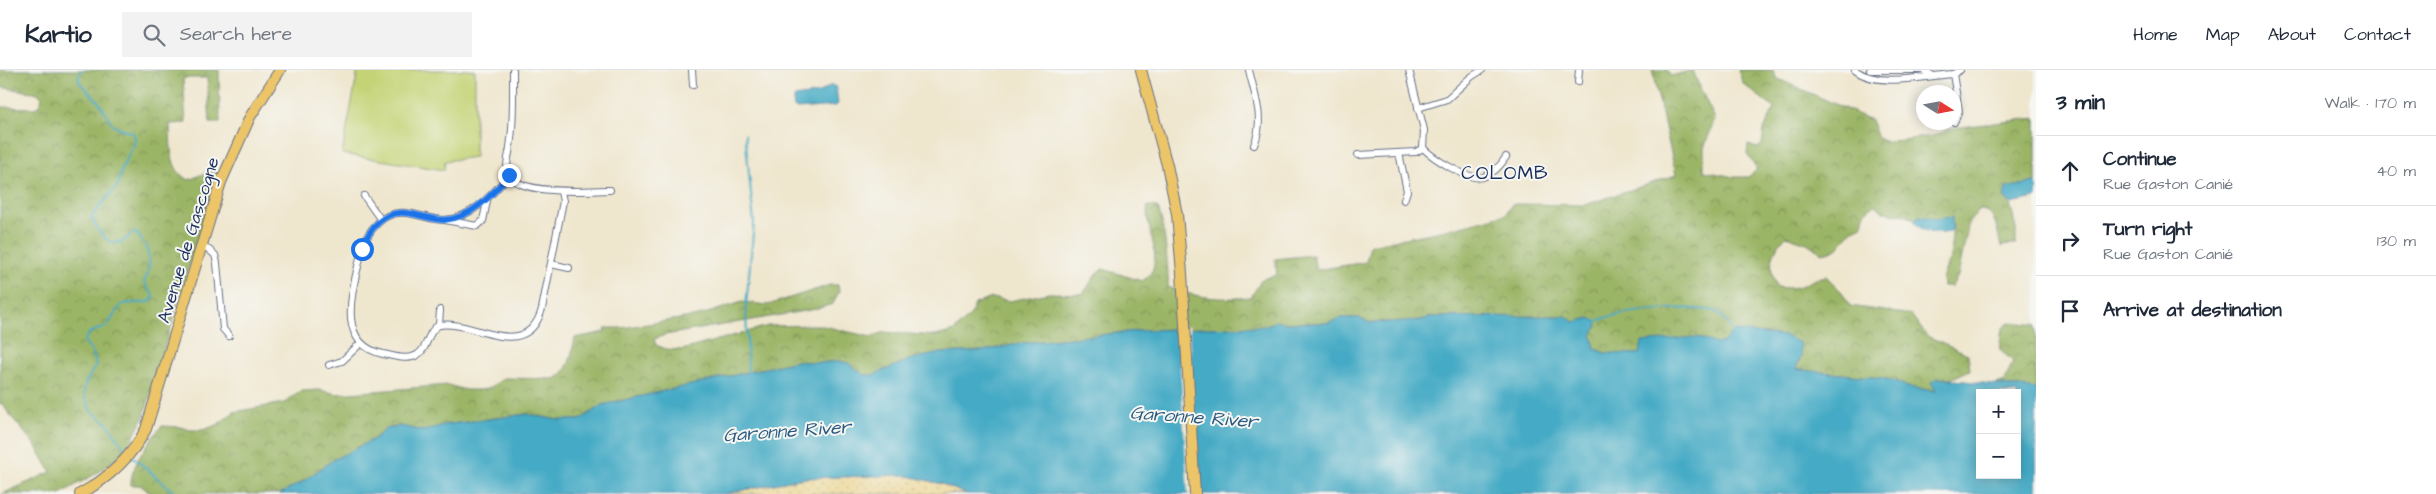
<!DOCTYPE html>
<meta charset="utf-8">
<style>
:root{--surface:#fff;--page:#f2f2f3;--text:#1f2937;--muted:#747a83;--line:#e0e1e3}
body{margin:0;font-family:"Architects Daughter",sans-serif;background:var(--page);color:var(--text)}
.controls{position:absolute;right:15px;bottom:15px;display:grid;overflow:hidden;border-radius:0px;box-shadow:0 2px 12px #0003}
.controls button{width:45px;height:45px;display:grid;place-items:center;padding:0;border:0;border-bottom:1px solid var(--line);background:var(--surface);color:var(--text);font:25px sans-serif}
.compass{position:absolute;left:1916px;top:15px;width:45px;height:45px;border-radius:50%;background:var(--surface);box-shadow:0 2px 12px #0003;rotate:101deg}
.stop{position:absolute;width:15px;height:15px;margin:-11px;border:4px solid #1a73e8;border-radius:50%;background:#fff}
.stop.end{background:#1a73e8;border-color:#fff;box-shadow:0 1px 5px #0008}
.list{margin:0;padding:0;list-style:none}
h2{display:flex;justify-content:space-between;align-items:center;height:65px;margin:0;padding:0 20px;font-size:21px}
h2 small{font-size:16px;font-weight:400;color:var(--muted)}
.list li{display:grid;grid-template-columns:32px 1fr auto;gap:15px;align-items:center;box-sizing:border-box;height:70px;padding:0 20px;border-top:1px solid var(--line)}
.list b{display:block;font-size:19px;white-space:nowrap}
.list p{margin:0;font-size:16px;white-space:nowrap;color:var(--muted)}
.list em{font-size:16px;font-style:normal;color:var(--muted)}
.icon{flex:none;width:28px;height:28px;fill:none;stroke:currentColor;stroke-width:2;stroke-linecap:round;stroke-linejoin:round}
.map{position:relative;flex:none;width:2036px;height:424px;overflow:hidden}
header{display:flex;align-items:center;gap:30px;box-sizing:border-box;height:70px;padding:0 25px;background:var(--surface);border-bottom:1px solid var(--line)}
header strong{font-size:24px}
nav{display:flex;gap:28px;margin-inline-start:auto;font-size:18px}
.search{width:350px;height:45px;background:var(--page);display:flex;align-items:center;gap:12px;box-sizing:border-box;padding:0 18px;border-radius:0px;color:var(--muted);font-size:19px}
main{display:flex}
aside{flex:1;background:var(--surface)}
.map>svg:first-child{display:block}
.green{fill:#c4d375;stroke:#70816a}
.forest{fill:url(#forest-crowns);stroke:#5b7262}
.sand{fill:url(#sand-dots);stroke:#84847e}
.water{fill:#45aac5;stroke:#306c92;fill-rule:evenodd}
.pier{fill:#efe6ce}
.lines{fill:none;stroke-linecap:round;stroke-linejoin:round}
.stream{stroke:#45aac5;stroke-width:2}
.minor-casing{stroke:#656f85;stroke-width:8}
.primary-casing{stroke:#656f85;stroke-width:12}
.minor{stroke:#fff;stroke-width:6}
.primary{stroke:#edc569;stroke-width:10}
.route{stroke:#1a73e8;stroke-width:6}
.labels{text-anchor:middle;stroke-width:4;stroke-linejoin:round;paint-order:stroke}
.street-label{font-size:18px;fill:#1b2f5e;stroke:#f6f6f2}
.neighbourhood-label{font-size:19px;letter-spacing:1px;fill:#1b2f5e;stroke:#f6f6f2}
.water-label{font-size:19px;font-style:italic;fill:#2a5a82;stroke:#f6f6f2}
</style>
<header>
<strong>Kartio</strong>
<div class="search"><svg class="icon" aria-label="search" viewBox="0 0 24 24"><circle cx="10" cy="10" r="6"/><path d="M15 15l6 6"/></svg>Search here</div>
<nav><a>Home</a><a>Map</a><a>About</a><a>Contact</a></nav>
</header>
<main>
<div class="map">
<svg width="2036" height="424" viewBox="0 0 2036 424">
<defs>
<pattern id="forest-crowns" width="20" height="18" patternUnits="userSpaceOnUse" patternTransform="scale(1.25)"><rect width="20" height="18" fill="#9bb566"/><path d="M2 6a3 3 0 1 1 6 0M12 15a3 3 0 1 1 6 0" fill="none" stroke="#7e9457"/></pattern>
<pattern id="sand-dots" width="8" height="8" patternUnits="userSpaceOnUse" patternTransform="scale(1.25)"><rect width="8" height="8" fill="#eeda9e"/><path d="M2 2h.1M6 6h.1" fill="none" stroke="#ccbb8a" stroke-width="1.8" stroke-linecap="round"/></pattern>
</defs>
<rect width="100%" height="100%" fill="#f6f6f2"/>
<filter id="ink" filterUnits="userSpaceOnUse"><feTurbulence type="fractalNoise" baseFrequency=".02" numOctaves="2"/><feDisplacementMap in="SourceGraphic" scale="10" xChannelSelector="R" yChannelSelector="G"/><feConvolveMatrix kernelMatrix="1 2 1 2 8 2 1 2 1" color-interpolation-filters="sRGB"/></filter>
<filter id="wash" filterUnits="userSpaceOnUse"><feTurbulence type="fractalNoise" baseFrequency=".0096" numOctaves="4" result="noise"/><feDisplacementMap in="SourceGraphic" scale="20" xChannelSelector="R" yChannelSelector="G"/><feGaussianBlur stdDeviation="1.12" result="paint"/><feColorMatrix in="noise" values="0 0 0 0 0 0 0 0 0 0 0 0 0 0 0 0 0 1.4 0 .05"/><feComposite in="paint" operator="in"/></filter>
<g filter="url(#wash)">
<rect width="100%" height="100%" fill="#efe6ce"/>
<polygon class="green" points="358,0 475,0 475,87 445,91 444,100 342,84"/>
<g class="forest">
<path d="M0 0H219L220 53H210L207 8H183L186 53 170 54C171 73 168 101 189 110L209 101 217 103 144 346 132 370 117 388 97 403 60 424H2L51 402 36 376 9 344 3 334H0V37L35 38 39 36 42 28 38 23 0 17Z"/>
<path d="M1652 0H1667L1671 6 1693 0 1699 16 1715 49 1704 78V101L1734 107H1748L1757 100 1747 84 1748 75 1757 78 1762 75 1764 60 1774 38 1743 14 1738 0H1773L1776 8 1871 50 1878 68 1886 72 1933 66 1952 58 2036 48V112L2006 118 2007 131 2010 133 2016 159V174L2001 176C1997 164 1997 140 1980 140L1969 152 1958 206 1952 216H1943L1942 209 1950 187 1953 154 1920 146 1915 149 1901 144 1883 142 1876 135C1865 138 1863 146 1862 156L1851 161 1836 180 1822 183 1807 173 1786 166C1771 182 1767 197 1777 217 1804 221 1803 211 1826 206L1841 221 1850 236 1911 245 1927 266 1968 284 1970 300 1948 310 1937 308V321L1907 317 1896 311 1881 308 1802 300 1796 299 1801 286 1785 266 1733 261 1724 272 1717 274 1696 267 1636 284 1605 283 1595 279 1592 265 1597 257 1590 248 1574 252 1566 247 1559 246 1429 247 1422 250 1371 253 1359 248H1340L1329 253H1284L1277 251 1264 256 1147 260 1023 273 983 281 941 283 912 289 873 305H864L840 291 819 293 797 291 602 335 580 350H558L527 344 444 355 424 361 400 356 386 359 374 369 333 390 302 412 280 424H152L140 415H131C130 397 150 369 162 356L180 357 190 360H203L217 355 234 342 284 333 301 321 319 320 338 324 448 315 466 320H478L488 319 504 308 555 309C571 300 571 284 575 268L605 262 606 258H622L698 246 742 232 768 235 830 215H838L839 221 833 234 816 239 665 265 654 269 656 275 666 279 682 280 768 256 819 255 871 267 884 262 936 266 954 261 971 245 975 234 992 228 1010 231 1049 223 1083 224 1097 203 1103 199 1142 211C1170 196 1142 154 1148 136L1157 137C1164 147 1169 203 1168 217 1194 228 1223 230 1251 227L1262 209 1277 205 1275 189 1313 185 1316 200 1366 192 1370 175 1446 160 1506 144 1512 134 1585 135 1676 105Z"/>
<path d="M2009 252 2036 255V319L1996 314 2005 311 2013 291 2001 281C2000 271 1999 258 2009 252Z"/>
</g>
<polygon class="sand" points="904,405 942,414 965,424 724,424 804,408"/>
<g class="water">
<polygon points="831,15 836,17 838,34 835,36 797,39 794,37 793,31 795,27 819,23"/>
<polygon points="2036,112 2036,128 2010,133 2004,128 2006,118"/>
<path d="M1920 146 1936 149 1952 147V160C1940 167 1924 163 1915 153V149Z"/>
<path d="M1559 246H1566L1574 252 1590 248 1596 251 1597 257 1592 265 1595 279 1605 283 1636 284 1640 283 1642 272 1696 267 1717 274 1724 272 1733 261 1785 266 1800 273 1801 286 1796 299 1802 300 1881 308 1896 311 1907 317 1936 321 1931 312 1937 308 2036 319V424H966L942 414 904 405 804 408 724 424H280L302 412 333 390 374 369 386 359 400 356 424 361 443 355 527 344 558 350H580L602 335 797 291 819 293 840 291 848 293 864 305H873L912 289 941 283 983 281 1023 273 1147 260 1264 256 1277 251 1284 253H1329L1340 248H1359L1371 253 1422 250 1429 247ZM1980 323H2017V405H1980Z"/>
</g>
<polygon class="pier" points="1178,256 1189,256 1199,424 1188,424"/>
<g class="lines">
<g class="stream">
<path d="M82 0 78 6 80 13 98 31 114 56 133 63 136 70 122 98 118 115 91 147C97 158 107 179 123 171 129 168 130 163 137 163 149 180 154 192 144 212L154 227 149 232C113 236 128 226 107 256L89 263 84 271 93 283 96 295 86 312 84 325 90 340 107 353 127 381"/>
<polyline points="745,64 754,153 746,236 748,303"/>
<path d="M1596 252C1610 241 1699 234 1717 242 1723 246 1730 257 1734 263"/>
<polyline points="132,386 176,424"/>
</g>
</g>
</g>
<g filter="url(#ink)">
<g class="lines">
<defs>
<g id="minor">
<path d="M513 0C513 25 514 52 510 77 509 86 504 98 510 106 522 125 589 121 610 120"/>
<polyline points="692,0 693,15"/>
<path d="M1249 0C1255 27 1265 48 1254 75"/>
<path d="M1855 0C1878 18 1925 6 1953 4L1960 0"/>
<polyline points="1870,0 1923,0 1932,5"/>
<polyline points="1953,4 1959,41 1954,52"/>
<polyline points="1578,12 1579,0"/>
<polyline points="1418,38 1447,29 1471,7 1482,0"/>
<path d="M1423 78C1433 88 1468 111 1483 107 1493 104 1501 95 1506 87"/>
<polyline points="1399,83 1407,121 1404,130"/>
<polyline points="1358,85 1416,82 1423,78 1424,60 1409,0"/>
<path d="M509 105C492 125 472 148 444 150 432 150 418 144 406 143 384 140 368 160 362 179 355 214 332 273 383 284 394 286 407 291 417 285 429 278 426 262 439 255 473 249 526 294 542 239L563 131 561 122"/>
<polyline points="364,126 381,150"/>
<polyline points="445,150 477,156 483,151 487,131"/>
<polyline points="202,174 215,185 217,193 223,259 229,266"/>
<polyline points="551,194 569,198"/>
<polyline points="439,255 440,240"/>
<polyline points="329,295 342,291 361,273"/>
</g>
<g id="primary">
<polyline points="1141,0 1167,95 1177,144 1182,203 1195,424"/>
<path d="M80 424C109 408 131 388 146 359L221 112 250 47 280 0"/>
</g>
</defs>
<use href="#minor" class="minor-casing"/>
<use href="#primary" class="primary-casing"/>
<use href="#minor" class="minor"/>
<use href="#primary" class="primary"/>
</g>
</g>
<g class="lines" filter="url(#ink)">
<path class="route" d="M362 179C368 160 384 140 406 143 418 144 432 150 444 150 472 148 492 125 509 105"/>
</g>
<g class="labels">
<g class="street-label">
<text transform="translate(188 170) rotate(-73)" y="6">Avenue de Gascogne</text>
</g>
<g class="neighbourhood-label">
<text x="1505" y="109">COLOMB</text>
</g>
<g class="water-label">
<text transform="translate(1194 346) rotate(4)" y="7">Garonne River</text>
<text transform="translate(787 360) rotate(-4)" y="7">Garonne River</text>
</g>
</g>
</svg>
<div class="controls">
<button>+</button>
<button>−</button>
</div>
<svg class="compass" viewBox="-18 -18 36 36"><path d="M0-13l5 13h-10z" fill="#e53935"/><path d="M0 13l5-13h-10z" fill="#747a83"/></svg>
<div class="stop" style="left:362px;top:179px"></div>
<div class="stop end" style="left:509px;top:105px"></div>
</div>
<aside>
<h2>3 min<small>Walk · 170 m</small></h2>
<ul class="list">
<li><svg class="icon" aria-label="ahead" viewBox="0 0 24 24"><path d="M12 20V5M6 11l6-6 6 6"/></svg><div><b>Continue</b><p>Rue Gaston Canié</p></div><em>40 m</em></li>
<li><svg class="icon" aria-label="right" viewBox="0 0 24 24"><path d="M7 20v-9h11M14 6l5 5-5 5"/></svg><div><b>Turn right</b><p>Rue Gaston Canié</p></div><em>130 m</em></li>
<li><svg class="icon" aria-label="arrive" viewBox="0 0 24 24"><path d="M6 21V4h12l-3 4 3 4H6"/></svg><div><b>Arrive at destination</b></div></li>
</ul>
</aside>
</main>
